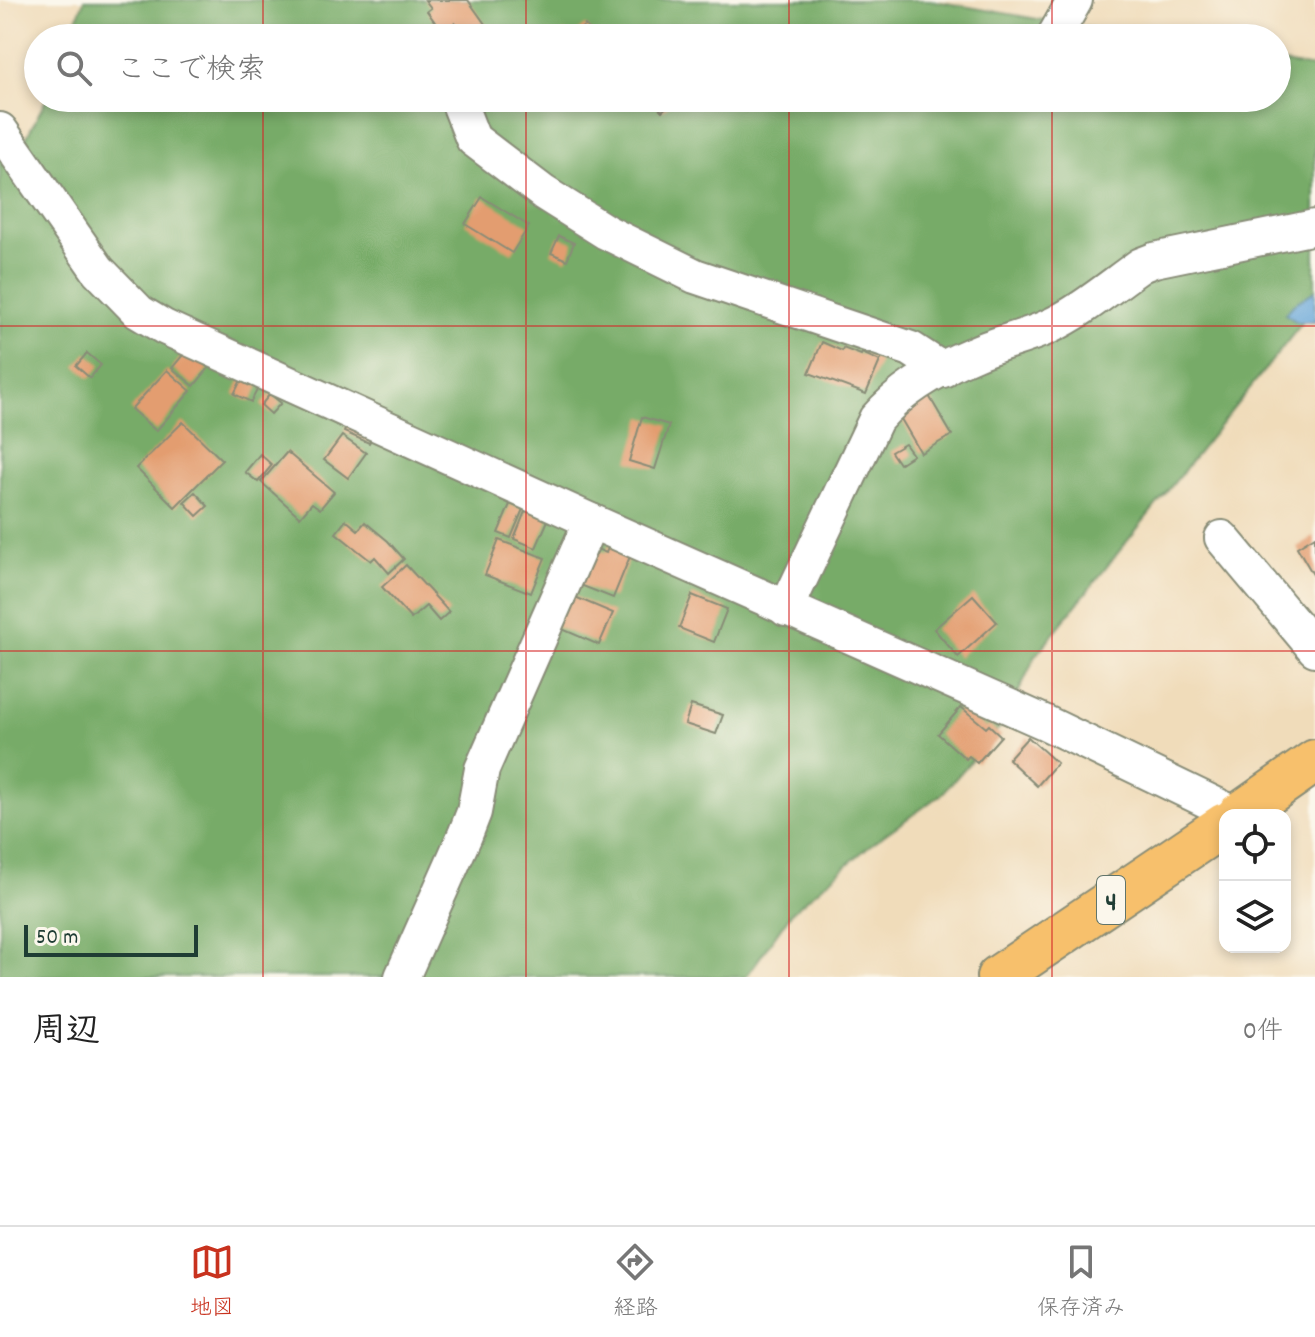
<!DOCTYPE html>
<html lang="ja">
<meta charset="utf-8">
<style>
:root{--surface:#fff;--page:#f2f2f2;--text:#222;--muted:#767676;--line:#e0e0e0;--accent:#c8321e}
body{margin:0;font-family:Dekko,"Klee One",sans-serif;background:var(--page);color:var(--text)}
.controls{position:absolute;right:24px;bottom:24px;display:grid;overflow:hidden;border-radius:16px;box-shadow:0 4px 12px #0003}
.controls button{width:72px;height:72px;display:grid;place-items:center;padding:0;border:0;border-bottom:2px solid var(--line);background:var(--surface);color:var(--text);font:40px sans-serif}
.scale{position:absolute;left:24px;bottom:20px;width:174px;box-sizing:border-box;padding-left:8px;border:4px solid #1f3d34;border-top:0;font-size:22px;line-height:28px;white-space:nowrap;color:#1f3d34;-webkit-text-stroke:6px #fbf7ec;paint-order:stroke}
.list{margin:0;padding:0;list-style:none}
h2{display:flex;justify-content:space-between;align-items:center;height:104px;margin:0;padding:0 32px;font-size:34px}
h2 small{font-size:26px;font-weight:400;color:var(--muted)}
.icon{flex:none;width:44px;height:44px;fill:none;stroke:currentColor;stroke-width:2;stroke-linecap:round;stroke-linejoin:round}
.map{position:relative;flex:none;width:1315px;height:977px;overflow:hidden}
.search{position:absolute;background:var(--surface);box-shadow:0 4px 12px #0003;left:24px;right:24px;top:24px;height:88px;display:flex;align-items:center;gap:20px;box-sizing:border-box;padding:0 28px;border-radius:44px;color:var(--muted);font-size:30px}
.sheet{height:248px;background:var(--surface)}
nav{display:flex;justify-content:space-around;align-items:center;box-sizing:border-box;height:112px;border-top:2px solid var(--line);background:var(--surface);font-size:22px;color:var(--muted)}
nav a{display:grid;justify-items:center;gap:4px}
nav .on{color:var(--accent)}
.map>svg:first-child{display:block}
.forest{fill:#77ab68;stroke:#4b744e;stroke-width:2}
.water{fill:#66a6d9;stroke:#427286;stroke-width:2}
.building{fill:#e39d6f}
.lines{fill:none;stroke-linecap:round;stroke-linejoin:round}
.minor-casing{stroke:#888c77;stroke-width:38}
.major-casing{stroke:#888c77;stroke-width:46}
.minor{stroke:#fff;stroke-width:34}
.major{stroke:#f7c06c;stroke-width:42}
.grid{fill:none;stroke:#d62828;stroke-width:2;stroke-opacity:0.55}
.labels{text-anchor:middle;stroke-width:8;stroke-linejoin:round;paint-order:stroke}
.shield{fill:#fbf7ec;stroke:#61756b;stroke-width:2}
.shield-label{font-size:28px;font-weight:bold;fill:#1f3d34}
</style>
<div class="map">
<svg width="1315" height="977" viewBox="0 0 1315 977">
<rect width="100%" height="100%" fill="#fbf7ec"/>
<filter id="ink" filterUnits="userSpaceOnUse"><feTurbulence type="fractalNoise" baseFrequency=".0125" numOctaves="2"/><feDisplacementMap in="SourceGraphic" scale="16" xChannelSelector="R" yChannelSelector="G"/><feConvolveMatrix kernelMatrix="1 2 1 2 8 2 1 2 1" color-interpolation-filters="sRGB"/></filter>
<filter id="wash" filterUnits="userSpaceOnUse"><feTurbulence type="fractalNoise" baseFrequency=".006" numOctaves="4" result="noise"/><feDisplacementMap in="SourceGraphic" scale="32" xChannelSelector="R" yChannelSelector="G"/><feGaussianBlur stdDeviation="1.8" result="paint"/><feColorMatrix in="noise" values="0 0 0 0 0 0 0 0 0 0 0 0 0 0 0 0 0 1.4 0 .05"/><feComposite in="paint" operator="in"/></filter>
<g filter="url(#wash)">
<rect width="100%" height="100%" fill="#f0dcba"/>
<g class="forest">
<polygon points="84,0 930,0 1144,38 70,38"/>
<polygon points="1277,62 1315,68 1315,307 1036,655 1004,723 942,794 869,846 792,912 746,977 0,977 0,157 14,161 47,98 1277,98"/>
</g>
<polygon class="water" points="1315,291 1315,322 1297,322 1285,314 1295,303"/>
<g id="blocks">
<g class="building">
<polygon points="425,0 468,0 490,31 480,38 475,38 467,28 461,32 455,23 442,32 427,11 431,8"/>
<polygon points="585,25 597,38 557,38 565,31 571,37"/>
<polygon points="649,98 670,98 673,101 662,111"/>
<polygon points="482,197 529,226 512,253 465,224"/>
<polygon points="559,236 574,243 567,260 551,253"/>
<polygon points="822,342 842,351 843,348 861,355 862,353 880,361 866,394 809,373"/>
<polygon points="187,350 209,368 194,386 172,368"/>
<polygon points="87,353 101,365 90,378 76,366"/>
<polygon points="167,370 191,391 156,431 131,409"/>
<polygon points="242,378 259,386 251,402 234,394"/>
<polygon points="925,389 952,435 921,453 894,407"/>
<polygon points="270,394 281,403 271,414 261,405"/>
<polygon points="642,417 669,425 655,469 629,461"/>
<polygon points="183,422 222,460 175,507 136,468"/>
<polygon points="347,424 373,436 369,443 344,432"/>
<polygon points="342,436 366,453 348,478 324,460"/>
<polygon points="905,444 913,455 899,464 891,452"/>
<polygon points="287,452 334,492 320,509 312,503 300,517 261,482"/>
<polygon points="260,454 272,465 258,482 245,472"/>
<polygon points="195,492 208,506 197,516 184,502"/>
<polygon points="510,504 523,509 511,538 498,533"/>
<polygon points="526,509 549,518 536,548 514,539"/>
<polygon points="346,520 358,530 365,522 388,541 404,559 389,573 375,557 371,561 336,533"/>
<polygon points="1315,536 1315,578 1297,547"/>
<polygon points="499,540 545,558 531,593 485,575"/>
<polygon points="609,545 631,554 613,598 575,583 590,546 606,553"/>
<polygon points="406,565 449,612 439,621 426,606 411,619 382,587"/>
<polygon points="568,594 613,613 599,645 555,626"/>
<polygon points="692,595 727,609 714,642 679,628"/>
<polygon points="973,595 997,622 958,657 934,629"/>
<polygon points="691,705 723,715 716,734 685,724"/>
<polygon points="961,707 986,728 989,725 1001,736 977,763 969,756 966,759 938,734"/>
<polygon points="1028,737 1057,763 1037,786 1008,759"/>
</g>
</g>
</g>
<g filter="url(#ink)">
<use href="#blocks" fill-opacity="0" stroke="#888c77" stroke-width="2"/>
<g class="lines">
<defs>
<g id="minor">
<polyline points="1054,37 1075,0"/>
<polyline points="457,98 473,139 544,193 606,232 695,276 911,349 943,370"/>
<polyline points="0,130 98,270 139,312 164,327 591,521 1044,722 1237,815"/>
<polyline points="1222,538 1315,649"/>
<path d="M786 609 876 419C902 389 937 369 973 354 997 343 1024 338 1048 327 1081 312 1111 286 1141 265L1154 260 1315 227"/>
<polyline points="402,977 465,835 474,812 482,769 591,521"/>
</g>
<g id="major">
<polyline points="1238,815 1315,761"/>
<polyline points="998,977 1225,824"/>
</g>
</defs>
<use href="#minor" class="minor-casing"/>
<use href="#major" class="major-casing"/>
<use href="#minor" class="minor"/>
<use href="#major" class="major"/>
</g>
</g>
<path class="grid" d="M263 0V38M526 0V38M789 0V38M1052 0V38M263 98V977M526 98V977M789 98V977M1052 98V977M0 326H1315M0 651H1315"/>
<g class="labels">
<rect class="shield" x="1097" y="876" width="28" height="48" rx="6"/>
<g class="shield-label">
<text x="1111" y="910">4</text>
</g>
</g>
</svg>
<div class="controls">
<button><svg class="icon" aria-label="locate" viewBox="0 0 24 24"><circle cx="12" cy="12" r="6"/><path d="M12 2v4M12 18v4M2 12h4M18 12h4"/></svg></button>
<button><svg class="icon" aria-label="layers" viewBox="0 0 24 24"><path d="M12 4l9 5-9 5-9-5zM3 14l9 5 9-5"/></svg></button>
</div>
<div class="scale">50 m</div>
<div class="search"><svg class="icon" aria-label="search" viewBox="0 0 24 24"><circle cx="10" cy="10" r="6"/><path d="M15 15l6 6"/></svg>ここで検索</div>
</div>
<section class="sheet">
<h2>周辺<small>0件</small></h2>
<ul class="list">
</ul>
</section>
<nav>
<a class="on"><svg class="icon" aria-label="map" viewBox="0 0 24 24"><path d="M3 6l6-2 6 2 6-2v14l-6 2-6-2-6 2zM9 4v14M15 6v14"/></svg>地図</a>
<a><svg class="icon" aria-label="directions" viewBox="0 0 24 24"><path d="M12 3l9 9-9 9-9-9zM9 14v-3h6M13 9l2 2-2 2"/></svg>経路</a>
<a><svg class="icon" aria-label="saved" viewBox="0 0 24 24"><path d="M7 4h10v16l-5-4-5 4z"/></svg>保存済み</a>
</nav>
